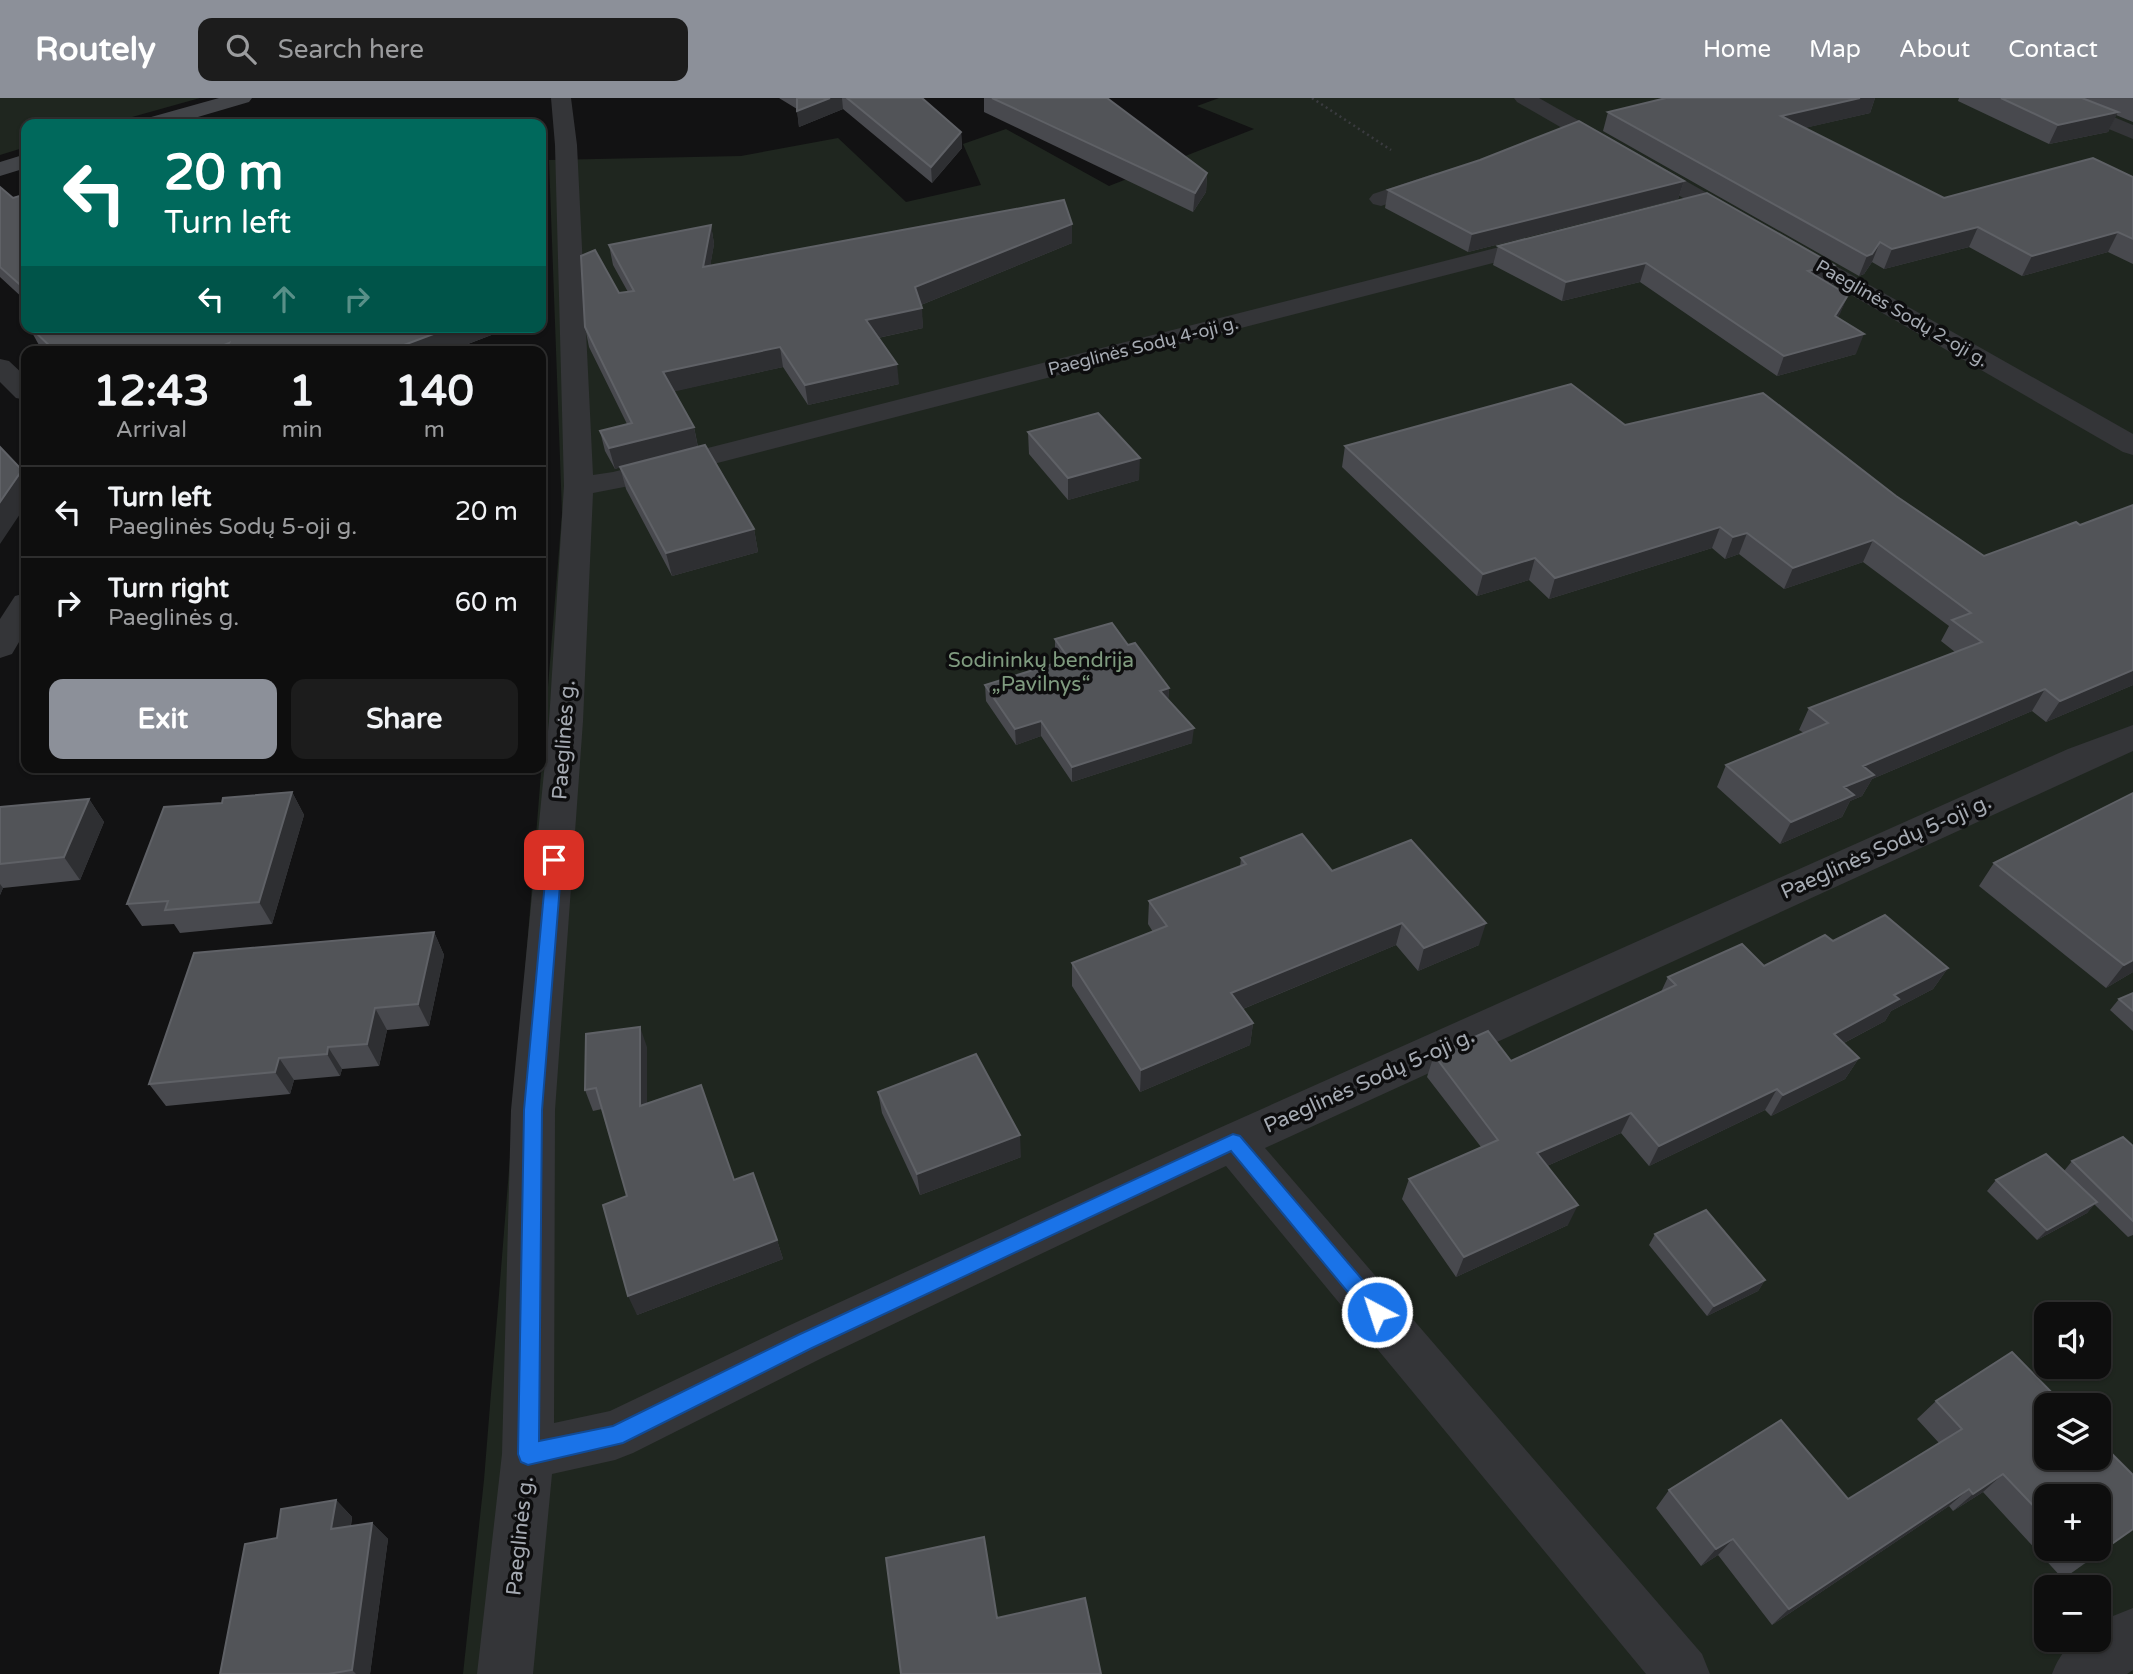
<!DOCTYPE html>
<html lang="en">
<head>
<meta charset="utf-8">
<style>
  :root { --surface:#0e0e0e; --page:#1c1c1c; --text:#f1f3f6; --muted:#9b9c9e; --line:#2e2e2e; --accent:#8c9099 }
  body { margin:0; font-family:"Varela Round",sans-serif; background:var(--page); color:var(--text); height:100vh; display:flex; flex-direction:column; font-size:26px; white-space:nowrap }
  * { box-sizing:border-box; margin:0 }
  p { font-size:23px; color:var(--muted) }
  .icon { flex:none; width:38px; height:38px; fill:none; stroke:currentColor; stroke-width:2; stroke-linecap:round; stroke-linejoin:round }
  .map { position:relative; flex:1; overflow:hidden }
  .details { position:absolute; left:21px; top:248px; width:525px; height:427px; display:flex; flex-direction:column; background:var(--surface); border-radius:14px; box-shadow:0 2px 5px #0004,0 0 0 2px var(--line) }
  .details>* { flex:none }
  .guide { position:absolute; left:21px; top:21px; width:525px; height:214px; border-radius:14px; box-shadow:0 2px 5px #0004,0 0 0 2px var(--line); background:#00695c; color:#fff; overflow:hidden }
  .tools { position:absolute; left:2034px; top:1204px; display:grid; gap:14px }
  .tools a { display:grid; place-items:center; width:77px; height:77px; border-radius:14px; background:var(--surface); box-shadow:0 2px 5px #0004,0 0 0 2px var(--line); font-size:35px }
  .pin { position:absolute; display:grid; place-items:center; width:60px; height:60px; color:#fff; margin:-30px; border-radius:14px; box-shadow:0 4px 10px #0006 }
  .me { position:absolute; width:77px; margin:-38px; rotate:320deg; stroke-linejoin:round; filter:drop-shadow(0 0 5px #0008) }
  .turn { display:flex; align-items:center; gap:24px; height:147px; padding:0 28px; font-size:32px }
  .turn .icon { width:91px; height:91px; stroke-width:2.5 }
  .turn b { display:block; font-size:49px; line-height:60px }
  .lanes { display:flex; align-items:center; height:66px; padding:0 28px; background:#0003; justify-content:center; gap:35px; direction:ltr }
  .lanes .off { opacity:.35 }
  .eta { display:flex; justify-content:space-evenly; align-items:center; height:119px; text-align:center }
  .eta b { font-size:42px; font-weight:700; line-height:49px }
  .action { display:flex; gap:14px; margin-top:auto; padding:14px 28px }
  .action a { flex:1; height:80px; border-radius:14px; background:var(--accent); color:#fff; font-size:28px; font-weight:700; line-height:80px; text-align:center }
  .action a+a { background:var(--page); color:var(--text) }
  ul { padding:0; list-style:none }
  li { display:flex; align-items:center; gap:21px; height:91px; padding:0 28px; border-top:2px solid var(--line) }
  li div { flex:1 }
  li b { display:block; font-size:26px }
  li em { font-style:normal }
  header { display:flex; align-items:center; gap:42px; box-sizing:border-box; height:98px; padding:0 35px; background:var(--accent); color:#fff }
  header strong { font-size:33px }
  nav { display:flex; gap:38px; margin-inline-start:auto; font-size:24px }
  .search { width:490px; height:63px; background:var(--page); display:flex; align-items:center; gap:18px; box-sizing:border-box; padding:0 24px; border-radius:14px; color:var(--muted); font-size:26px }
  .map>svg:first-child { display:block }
  .green { fill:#1f261f; fill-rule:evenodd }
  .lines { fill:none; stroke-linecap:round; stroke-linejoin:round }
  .path { stroke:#3a3b3f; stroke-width:2.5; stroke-dasharray:2 3.5; stroke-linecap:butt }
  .street { fill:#343538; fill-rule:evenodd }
  .secondary { fill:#424448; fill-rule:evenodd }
  .wall { fill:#48494e; fill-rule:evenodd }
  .shaded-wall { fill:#2e2f32 }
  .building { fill:#525458; stroke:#5f6166; stroke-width:2 }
  .route { fill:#1a73e8; stroke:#114b97; stroke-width:2 }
  .labels { text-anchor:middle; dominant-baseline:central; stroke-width:7; stroke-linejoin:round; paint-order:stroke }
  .far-street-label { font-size:18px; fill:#a5aab2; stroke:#0d0d0e }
  .park-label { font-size:21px; fill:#7f9b7f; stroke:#0d0d0e }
  .street-label { font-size:21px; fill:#a5aab2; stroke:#0d0d0e }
</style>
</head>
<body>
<header>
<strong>Routely</strong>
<div class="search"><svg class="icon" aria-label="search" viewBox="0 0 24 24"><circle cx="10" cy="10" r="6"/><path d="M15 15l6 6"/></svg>Search here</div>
<nav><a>Home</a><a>Map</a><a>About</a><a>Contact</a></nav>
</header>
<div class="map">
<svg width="2133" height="1576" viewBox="0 0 2133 1576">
  <rect width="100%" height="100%" fill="#121213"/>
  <!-- green -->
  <g class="green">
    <polygon points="0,0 200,0 107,26 26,26 26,49 0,57"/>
    <path d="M1219,0H2133V1576H463L484,1382L562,415L549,62L741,58L838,40L906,104L981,87L963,46L1006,31L1109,88L1254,31L1197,8ZM2046,1216H2098V1269H2046ZM2046,1307H2098V1360H2046ZM2046,1398H2098V1451H2046ZM2046,1489H2098V1542H2046Z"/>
  </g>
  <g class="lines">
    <!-- path -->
    <polyline class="path" points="1312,0 1391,52"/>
    <!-- street -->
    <g class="street">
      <polygon points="551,0 571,0 577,47 593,377 613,374 1547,137 1555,139 1559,144 1555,149 624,389 593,395 583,623 555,1012 554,1325 610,1313 788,1228 1217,1031 2068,651 2133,627 2133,653 1265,1050 1702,1556 1710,1576 1646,1576 1226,1068 822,1260 633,1355 615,1362 552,1376 533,1576 477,1576 502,1356 511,1012 549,623 564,388 555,47"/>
      <polygon points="1514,0 1539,0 2133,336 2133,357 2123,354 1517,4"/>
      <polygon points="2040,0 2068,0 2133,27 2133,41 2043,4"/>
      <polygon points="1436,75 1444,77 1447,82 1444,87 1381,108 1373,106 1369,101 1373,96"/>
      <polygon points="0,261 9,263 26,279 26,302 16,300 0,284"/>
      <polygon points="26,495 26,532 12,556 0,560 0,521 15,498"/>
      <path d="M2133,1510V1572L2127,1576H2052C2062,1551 2071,1542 2098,1542V1529L2113,1518Z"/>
    </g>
    <!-- secondary -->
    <g class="secondary">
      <polygon points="219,0 252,0 249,4 174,26 141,26 144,21"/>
      <polygon points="26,56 26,70 0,78 0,64"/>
    </g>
  </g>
  <!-- wall -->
  <g class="wall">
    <polygon points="779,0 922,0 961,34 962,50 932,85 843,11 799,29 797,11"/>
    <polygon points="984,0 1107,0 1207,75 1206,94 1193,114 984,14"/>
    <polygon points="1666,0 1875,0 1870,15 1804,30 1944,100 2133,79 2133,166 2108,154 2022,178 1969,149 1884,171 1872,164 1864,176 1859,178 1603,33 1608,14"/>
    <polygon points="1959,0 2133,0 2133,24 2116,17 2108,34 2049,46 1958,3"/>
    <polygon points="1480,62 1684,83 1678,101 1468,154 1385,110 1388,92"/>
    <polygon points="0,89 13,100 26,96 26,203 0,179"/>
    <polygon points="1072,126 1072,145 921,207 923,230 878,240 899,286 808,307 783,269 674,293 694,329 698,349 754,431 758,454 672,478 626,391 620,369 615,371 605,353 600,333 627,326 589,249 585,229 628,194 613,167 609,147 711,127 714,146 710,168"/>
    <polygon points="1498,148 1827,185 1848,197 1838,219 1856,256 1777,278 1640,184 1562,203 1493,167"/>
    <polygon points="29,229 507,229 507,231 447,254 45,254 40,249"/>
    <polygon points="1763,295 2133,587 2046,624 2032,613 1872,681 1862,698 1850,703 1842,719 1780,746 1717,689 1726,667 1804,635 1799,632 1809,610 1955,554 1941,543 1949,528 1863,464 1784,491 1739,456 1725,461 1712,450 1549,501 1529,482 1477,498 1342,369 1345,348 1625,327"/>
    <polygon points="1028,334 1139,382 1068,402 1029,356"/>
    <polygon points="1055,541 1128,547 1169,590 1168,602 1192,645 1072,684 1041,638 1016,647 986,603 985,587 1060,564 1055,556"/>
    <polygon points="292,694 304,717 272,826 180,835 174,826 142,828 127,806 222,705"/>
    <polygon points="2133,695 2133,874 2106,890 1979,788 1994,765"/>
    <polygon points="89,701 104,724 80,782 3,790 0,797 0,709"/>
    <polygon points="1241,760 1332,773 1479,847 1418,873 1396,847 1243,911 1253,925 1250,947 1140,994 1072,888 1072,865 1153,834 1148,826 1149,803 1240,769"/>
    <polygon points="434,834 444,857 429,928 387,932 379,968 342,971 340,978 294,982 290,996 166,1008 149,986"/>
    <polygon points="1833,843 1948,870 1933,891 1891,913 1885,923 1844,945 1859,960 1845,981 1771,1018 1765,1012 1649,1068 1621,1035 1547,1068 1568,1127 1456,1179 1402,1101 1409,1081 1481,1049 1427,979 1434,957 1511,963 1661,894 1668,879 1764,868"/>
    <polygon points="2133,895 2133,933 2110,912 2119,901"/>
    <polygon points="647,949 647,1005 734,1082 777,1142 783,1161 637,1217 627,1098 602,1011 593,1013 585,992"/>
    <polygon points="878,994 1021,1059 920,1097 882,1015"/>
    <polygon points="2133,1048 2133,1137 2128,1139 2094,1106 2087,1115 2037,1142 1987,1093 1996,1082 2064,1073 2072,1063"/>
    <polygon points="1655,1136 1765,1182 1758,1193 1707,1218 1649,1147"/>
    <path d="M1936,1303L2133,1431L2063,1481L1983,1394L1953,1413L1949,1408L1772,1527L1718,1457L1701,1468L1656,1410L1669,1392L1848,1401L1939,1345L1917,1321ZM2046,1398L2098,1451H2046Z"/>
    <polygon points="336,1402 352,1419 351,1428 372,1425 388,1441 370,1576 220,1576 277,1440"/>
  </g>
  <!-- shaded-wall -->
  <g class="shaded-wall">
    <polygon points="830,0 842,0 843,11 799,29 797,13"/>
    <polygon points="1860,0 1875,0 1870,15 1775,37 1781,18"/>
    <polygon points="2118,14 2108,34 2049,46 2058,27"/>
    <polygon points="961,34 962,50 932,85 931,69"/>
    <polygon points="1207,75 1206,94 1193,114 1195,95"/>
    <polygon points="1684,83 1678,101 1468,154 1472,136"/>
    <polygon points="1072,126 1072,145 916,209 915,189"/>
    <polygon points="711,127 714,146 707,188 703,169"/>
    <polygon points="1978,129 1969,149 1884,171 1892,151"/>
    <polygon points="2118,134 2108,154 2022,178 2032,158"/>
    <polygon points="1880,144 1872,164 1864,176 1859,178 1867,158"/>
    <polygon points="1646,165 1640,184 1562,203 1566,184"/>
    <polygon points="1834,167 1827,186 1808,173"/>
    <polygon points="1848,197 1840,216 1827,237 1835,218"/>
    <polygon points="922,210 923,230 868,242 866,222"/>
    <polygon points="452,229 507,229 507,231 447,254 397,254 396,250"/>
    <polygon points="1864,236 1856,256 1777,278 1784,258"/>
    <polygon points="229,245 232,254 207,254"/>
    <polygon points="780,249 783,269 668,295 663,274"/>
    <polygon points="897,266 899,286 808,307 805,287"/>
    <polygon points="694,329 698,350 615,371 609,350"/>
    <polygon points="1140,360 1139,382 1068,402 1068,380"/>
    <polygon points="22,372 26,380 26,407 0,446 0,404"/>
    <polygon points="1720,429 1712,450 1549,501 1555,480"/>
    <polygon points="754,431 758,454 672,478 666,455"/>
    <polygon points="1747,435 1739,456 1725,461 1733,439"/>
    <polygon points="1873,442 1863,464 1784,491 1793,470"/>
    <polygon points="1535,460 1529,482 1477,498 1483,476"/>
    <polygon points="2133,572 2133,587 2046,624 2060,603"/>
    <polygon points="1169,590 1168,606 1160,593"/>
    <polygon points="2045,591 2032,613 1872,681 1862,698 1850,703 1842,719 1780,746 1791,724 1844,689 1863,668"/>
    <polygon points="1041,623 1041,638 1016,647 1015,631"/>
    <polygon points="1194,630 1192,645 1072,684 1072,669"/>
    <polygon points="292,694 304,717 272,826 259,804"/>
    <polygon points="89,701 104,724 80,782 64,759"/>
    <polygon points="0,786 3,790 0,797"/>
    <polygon points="1402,825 1396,847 1228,917 1231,895"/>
    <polygon points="1486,825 1479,847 1418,873 1424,850"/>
    <polygon points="434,834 444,857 429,928 418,906"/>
    <polygon points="2133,862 2133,874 2106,890 2124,867"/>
    <polygon points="1948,870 1933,891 1891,913 1885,923 1821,957 1834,936 1894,897"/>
    <polygon points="375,910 387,932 379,968 367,946"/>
    <polygon points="1253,925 1250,947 1140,994 1141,972"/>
    <polygon points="640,929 647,949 647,1028 640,1008"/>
    <polygon points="328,949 342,971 340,978 327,956"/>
    <polygon points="279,960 294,982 290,996 275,974"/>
    <polygon points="1859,960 1845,981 1771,1018 1783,997"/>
    <polygon points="1777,991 1765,1012 1649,1068 1659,1048"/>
    <polygon points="1631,1015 1621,1035 1529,1076 1537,1055"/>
    <polygon points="1020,1037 1021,1059 920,1097 917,1076"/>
    <polygon points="2097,1104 2087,1115 2037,1142 2047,1132"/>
    <polygon points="1578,1107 1568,1127 1456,1179 1464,1159"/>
    <polygon points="777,1142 783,1161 637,1217 628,1198"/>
    <polygon points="1765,1182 1758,1193 1707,1218 1714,1208"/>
    <polygon points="2003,1376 1983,1394 1953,1413 1973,1396"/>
    <polygon points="1969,1391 1949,1408 1772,1527 1789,1511"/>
    <polygon points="336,1402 352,1419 347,1448 331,1431"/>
    <polygon points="372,1425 388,1441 370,1576 356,1576 352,1572"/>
    <polygon points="1733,1441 1718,1457 1701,1468 1716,1451"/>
  </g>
  <!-- building -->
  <g class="building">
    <polygon points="797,0 830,0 797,13"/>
    <polygon points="847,0 922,0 961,34 931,69"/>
    <polygon points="992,0 1107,0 1207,75 1195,95"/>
    <polygon points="1666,0 1860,0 1781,18 1944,100 2093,60 2133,79 2133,141 2118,134 2032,158 1978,129 1892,151 1880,144 1872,156 1867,158 1608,14"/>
    <polygon points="2001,0 2082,0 2118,14 2058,27"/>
    <polygon points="1579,23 1684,83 1472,136 1388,92 1480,62"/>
    <polygon points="0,89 13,100 26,96 26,192 0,169"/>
    <polygon points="1707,95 1834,167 1808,173 1848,197 1835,218 1864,236 1784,258 1646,165 1566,184 1498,148"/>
    <polygon points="1064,102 1072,126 915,189 922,210 866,222 897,266 805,287 780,249 663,274 694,329 609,350 600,333 632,325 585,229 581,158 595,152 619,195 634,193 609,147 711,127 703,169"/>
    <polygon points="30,229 452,229 396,250 399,254 224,254 229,245 207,254 56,254"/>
    <polygon points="1571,286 1625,327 1763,295 1896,398 1984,458 2076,424 2080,427 2133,407 2133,572 2060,603 2045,591 1863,668 1874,677 1844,689 1854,697 1791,724 1726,667 1828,625 1809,610 1982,544 1952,522 1971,515 1873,442 1793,470 1747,435 1733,439 1720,429 1555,480 1535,460 1483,476 1345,348"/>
    <polygon points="1098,315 1140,360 1068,380 1028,334"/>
    <polygon points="705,347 754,431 666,455 620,369"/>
    <polygon points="0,349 22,372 0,404"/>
    <polygon points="1112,525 1128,547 1135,545 1169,590 1160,593 1194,630 1072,669 1041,623 1015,631 985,587 1069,561 1055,541"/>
    <polygon points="292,694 259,804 165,812 168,803 127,806 164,709 222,705 223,700"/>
    <polygon points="2133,695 2133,862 2124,867 1994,765"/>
    <polygon points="89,701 64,759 0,766 0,709"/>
    <polygon points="1302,736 1332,773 1411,742 1486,825 1424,850 1402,825 1231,895 1253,925 1141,972 1072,865 1167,828 1149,803 1246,766 1241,760"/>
    <polygon points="1885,817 1948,870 1894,897 1899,901 1834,936 1859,960 1783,997 1777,991 1659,1048 1631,1015 1537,1055 1578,1107 1464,1159 1409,1081 1498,1042 1434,957 1488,933 1511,963 1676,887 1668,879 1742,846 1764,868 1825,837 1833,843"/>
    <polygon points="434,834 418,906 375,910 367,946 328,949 327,956 279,960 275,974 149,986 194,855"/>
    <polygon points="2133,895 2133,913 2119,901"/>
    <polygon points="640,929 640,1008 701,987 734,1082 753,1075 777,1142 628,1198 603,1107 627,1098 596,990 585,992 586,936"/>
    <polygon points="976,956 1020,1037 917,1076 878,994"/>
    <polygon points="2123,1039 2133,1048 2133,1123 2072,1063"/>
    <polygon points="2046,1056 2097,1104 2047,1132 1996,1082"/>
    <polygon points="1706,1112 1765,1182 1714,1208 1655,1136"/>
    <polygon points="2012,1254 2064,1307 2046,1307 2046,1360 2098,1360 2098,1342 2133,1377 2133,1431 2086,1464 2073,1451 2098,1451 2098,1398 2046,1398 2046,1421 2003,1376 1973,1396 1969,1391 1789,1511 1733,1441 1716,1451 1669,1392 1781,1322 1848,1401 1962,1331 1936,1303"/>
    <polygon points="336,1402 331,1431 372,1425 352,1572 328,1576 220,1576 245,1446 277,1440 281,1411"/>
    <polygon points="984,1439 997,1520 1085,1500 1101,1576 901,1576 886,1460"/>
  </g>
  <!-- route -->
  <polygon class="route" points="554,756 562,762 542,1012 539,1343 613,1328 798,1237 1233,1036 1240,1038 1384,1207 1387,1214 1384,1221 1377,1223 1370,1221 1231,1053 812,1250 623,1345 528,1367 521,1364 518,1356 524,1012 547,762"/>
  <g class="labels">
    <!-- far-street labels -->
    <g class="far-street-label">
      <text transform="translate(1902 215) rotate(30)">Paeglinės Sodų 2-oji g.</text>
      <text transform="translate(1143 248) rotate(-14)">Paeglinės Sodų 4-oji g.</text>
    </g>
    <!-- park labels -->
    <g class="park-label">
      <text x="1041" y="562">Sodininkų bendrija<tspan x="1041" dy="24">„Pavilnys“</tspan></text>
    </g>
    <!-- street labels -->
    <g class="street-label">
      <text transform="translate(564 642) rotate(-86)">Paeglinės g.</text>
      <text transform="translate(1886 749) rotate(-24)">Paeglinės Sodų 5-oji g.</text>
      <text transform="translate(1369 983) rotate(-24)">Paeglinės Sodų 5-oji g.</text>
      <text transform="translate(520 1438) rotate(-84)">Paeglinės g.</text>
    </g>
  </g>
</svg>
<div class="tools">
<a><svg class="icon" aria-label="sound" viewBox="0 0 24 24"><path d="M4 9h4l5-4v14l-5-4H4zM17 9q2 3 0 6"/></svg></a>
<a><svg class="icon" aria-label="layers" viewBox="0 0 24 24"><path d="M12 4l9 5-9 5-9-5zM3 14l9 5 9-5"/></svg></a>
<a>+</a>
<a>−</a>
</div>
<div class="pin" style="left:554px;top:762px;background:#d93025"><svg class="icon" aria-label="arrive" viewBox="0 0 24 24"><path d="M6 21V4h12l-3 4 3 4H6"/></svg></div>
<svg class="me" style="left:1377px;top:1214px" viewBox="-20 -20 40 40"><circle r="17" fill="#1a73e8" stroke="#fff" stroke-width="3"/><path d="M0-11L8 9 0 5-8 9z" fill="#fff"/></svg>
<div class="guide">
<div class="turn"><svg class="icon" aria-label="left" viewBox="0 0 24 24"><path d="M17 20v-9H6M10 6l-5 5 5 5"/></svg><div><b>20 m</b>Turn left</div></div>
<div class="lanes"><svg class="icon" aria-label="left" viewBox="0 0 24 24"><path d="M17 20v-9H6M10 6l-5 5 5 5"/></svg><svg class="icon off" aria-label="ahead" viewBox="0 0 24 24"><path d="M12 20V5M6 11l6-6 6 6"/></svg><svg class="icon off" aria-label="right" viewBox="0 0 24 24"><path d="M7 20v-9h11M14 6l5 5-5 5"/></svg></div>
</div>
<section class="details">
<div class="eta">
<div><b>12:43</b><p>Arrival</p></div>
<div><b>1</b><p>min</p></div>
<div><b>140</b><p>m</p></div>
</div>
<ul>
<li><svg class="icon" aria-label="left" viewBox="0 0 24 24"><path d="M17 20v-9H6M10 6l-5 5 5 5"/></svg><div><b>Turn left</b><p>Paeglinės Sodų 5-oji g.</p></div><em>20 m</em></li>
<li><svg class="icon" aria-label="right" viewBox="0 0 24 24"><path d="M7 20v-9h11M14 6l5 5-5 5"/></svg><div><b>Turn right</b><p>Paeglinės g.</p></div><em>60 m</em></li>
</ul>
<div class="action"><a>Exit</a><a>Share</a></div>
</section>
</div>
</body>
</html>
